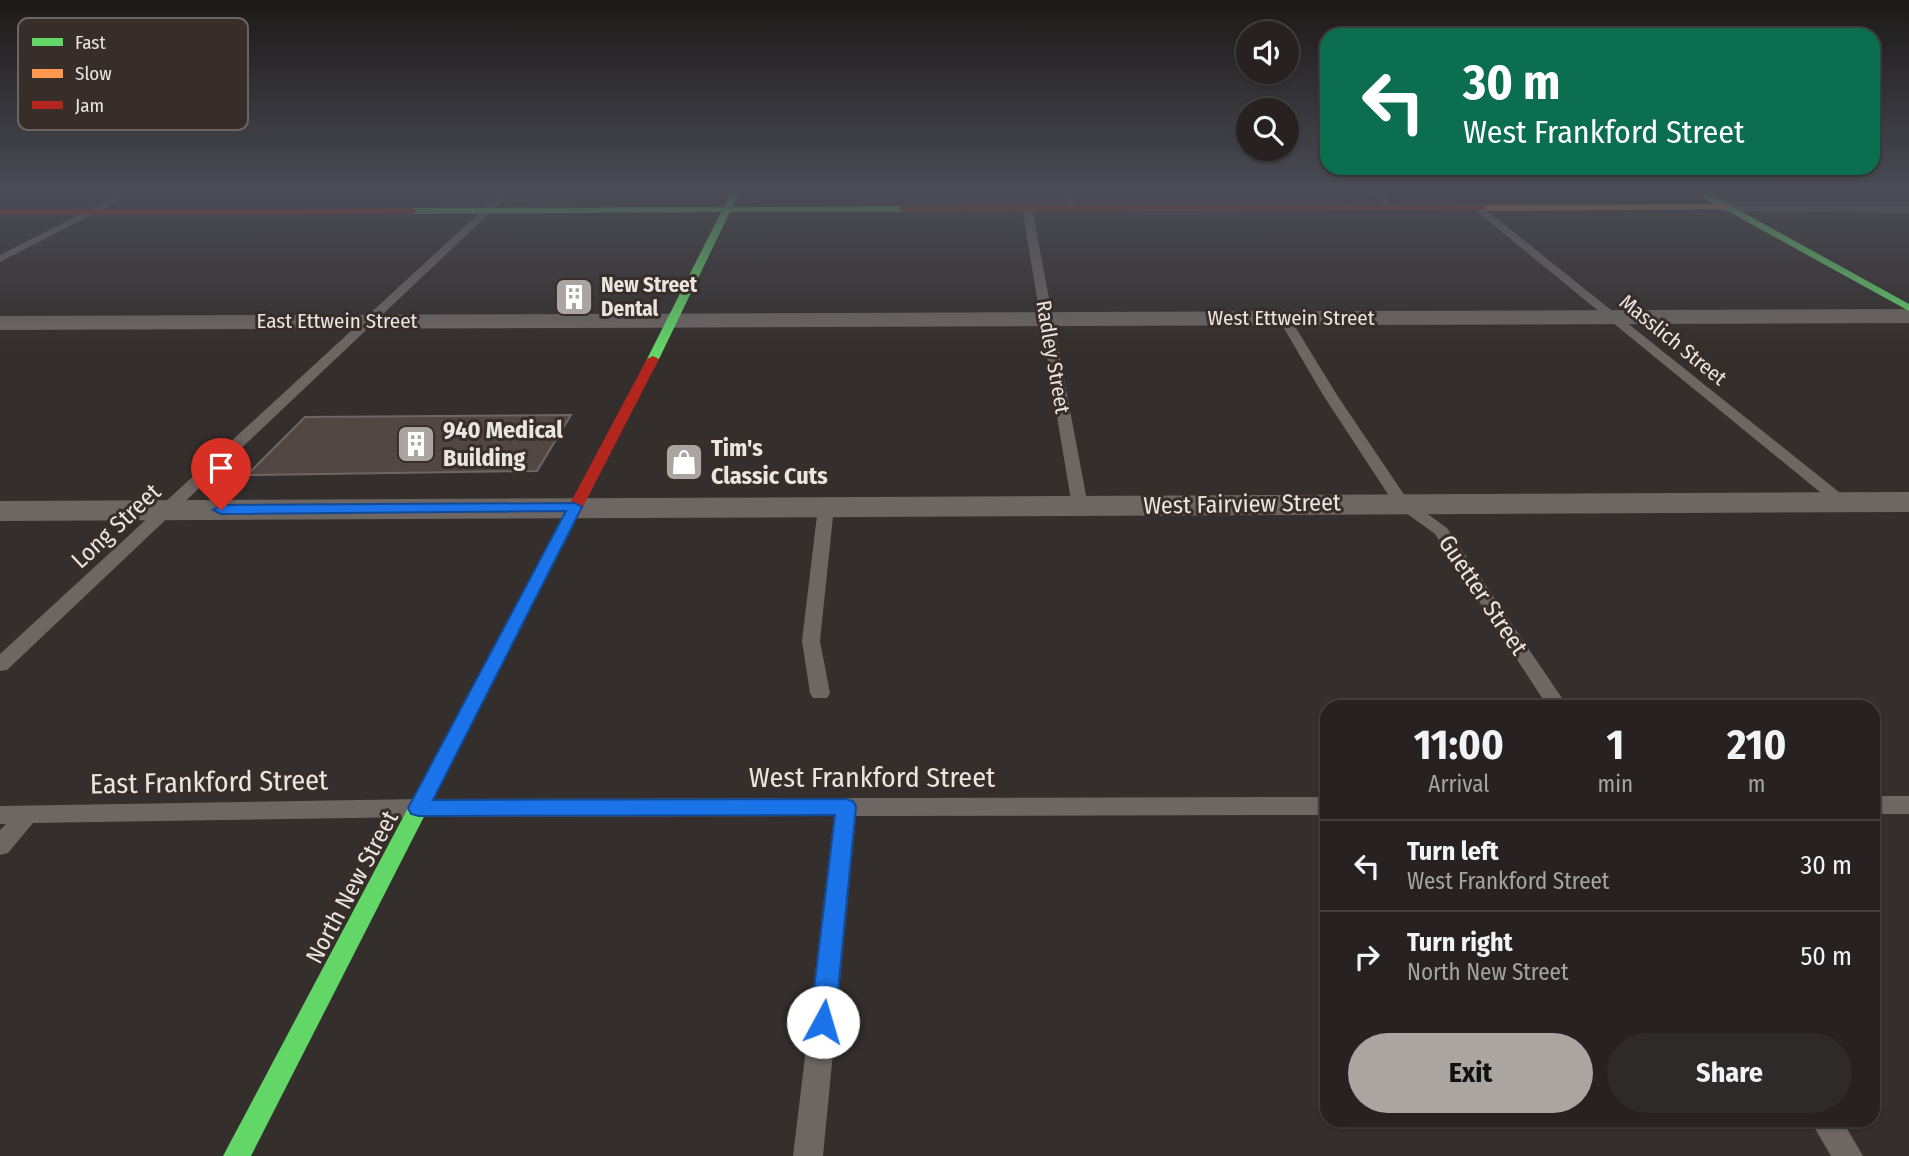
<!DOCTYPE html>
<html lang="en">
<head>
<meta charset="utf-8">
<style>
  :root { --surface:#272221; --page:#2f2a2a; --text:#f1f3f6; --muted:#a4a4a5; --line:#433f3f; --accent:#aba5a2 }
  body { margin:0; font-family:"Fira Sans Condensed",sans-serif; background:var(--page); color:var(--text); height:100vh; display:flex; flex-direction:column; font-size:26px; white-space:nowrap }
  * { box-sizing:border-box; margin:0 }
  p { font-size:23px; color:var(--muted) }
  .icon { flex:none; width:38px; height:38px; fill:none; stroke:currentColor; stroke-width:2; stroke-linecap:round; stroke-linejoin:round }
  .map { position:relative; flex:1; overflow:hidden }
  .side { position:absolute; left:1320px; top:700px; width:560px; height:427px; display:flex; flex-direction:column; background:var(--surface); border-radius:21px; box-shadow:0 2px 5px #0004,0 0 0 2px var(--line) }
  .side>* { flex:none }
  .hud { position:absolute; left:1320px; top:28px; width:560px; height:147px; border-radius:21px; box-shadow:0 2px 5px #0004,0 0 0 2px var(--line); background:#0b6e4f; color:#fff; overflow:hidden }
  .controls { position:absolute; left:1236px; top:21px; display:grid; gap:14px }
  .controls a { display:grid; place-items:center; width:63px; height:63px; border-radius:50%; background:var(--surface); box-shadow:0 2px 5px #0004,0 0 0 2px var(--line); font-size:35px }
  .pin { position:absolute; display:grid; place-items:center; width:60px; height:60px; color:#fff; margin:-72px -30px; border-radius:50% 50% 50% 0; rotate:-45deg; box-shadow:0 0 7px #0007 }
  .pin .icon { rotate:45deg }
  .me { position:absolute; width:77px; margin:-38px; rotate:6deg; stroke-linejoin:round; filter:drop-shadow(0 0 5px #0008) }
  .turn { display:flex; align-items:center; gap:24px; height:147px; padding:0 28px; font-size:32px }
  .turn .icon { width:91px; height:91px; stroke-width:2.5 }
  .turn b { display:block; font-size:49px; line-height:60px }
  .eta { display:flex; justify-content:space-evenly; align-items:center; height:119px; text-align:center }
  .eta b { font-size:42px; font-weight:700; line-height:49px }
  .action { display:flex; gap:14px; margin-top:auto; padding:14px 28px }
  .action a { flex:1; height:80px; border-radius:42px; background:var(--accent); color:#111; font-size:28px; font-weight:700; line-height:80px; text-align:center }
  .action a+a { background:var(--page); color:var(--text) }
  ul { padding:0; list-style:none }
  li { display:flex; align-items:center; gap:21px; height:91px; padding:0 28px; border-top:2px solid var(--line) }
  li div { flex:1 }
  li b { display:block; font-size:26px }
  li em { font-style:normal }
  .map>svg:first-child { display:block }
  .building { fill:#534743; stroke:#6c6765; stroke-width:2 }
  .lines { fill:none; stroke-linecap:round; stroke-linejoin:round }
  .lane { fill:#6d6663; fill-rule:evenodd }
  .street { fill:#6d6663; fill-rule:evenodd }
  .fast { fill:#63d668; fill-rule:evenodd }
  .slow { fill:#ff974d; fill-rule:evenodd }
  .jam { fill:#b3261e; fill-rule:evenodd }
  .route { fill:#1a73e8; stroke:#114b97; stroke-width:2 }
  .labels { text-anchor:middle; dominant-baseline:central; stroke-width:6; stroke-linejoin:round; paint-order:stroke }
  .far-poi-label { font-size:21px; font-weight:bold; fill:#ebe5e2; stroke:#372d29; text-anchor:start }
  .far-street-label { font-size:21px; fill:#ebe5e2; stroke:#372d29 }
  .poi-label { font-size:24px; font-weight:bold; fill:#ebe5e2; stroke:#372d29; text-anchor:start }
  .street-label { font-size:24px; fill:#ebe5e2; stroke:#372d29 }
  .near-street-label { font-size:28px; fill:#ebe5e2; stroke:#372d29 }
  .key { fill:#372d29; stroke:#6d6460; stroke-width:2 }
  .key-label { font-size:19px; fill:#ebe5e2 }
</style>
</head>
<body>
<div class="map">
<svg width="1909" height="1156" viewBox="0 0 1909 1156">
  <rect width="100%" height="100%" fill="#342e2c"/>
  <!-- building -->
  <polygon class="building" points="571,415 537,471 247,475 305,417"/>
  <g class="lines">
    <!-- lane -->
    <g class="lane">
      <polygon points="126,191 137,191 0,262 0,255"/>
      <polygon points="503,191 513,191 7,670 0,671 0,654"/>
      <polygon points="1063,191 1072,191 1074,210 1066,208"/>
      <polygon points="1369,191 1378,191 1397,208 1389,210"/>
      <polygon points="1027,205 1032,208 1088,506 1080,511 1072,506 1022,208"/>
      <polygon points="1475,206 1481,206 1849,500 1851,503 1849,506 1837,506 1475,210"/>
      <polygon points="1280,315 1288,315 1337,395 1407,499 1447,528 1568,707 1548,707 1435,534 1395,505 1323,395 1278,318"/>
      <polygon points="826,502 834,507 820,641 830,693 827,698 813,698 810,693 802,641 818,507"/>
      <rect x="1872" y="796" width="37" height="18"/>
      <polygon points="1326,797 1326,815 856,816 823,1156 793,1156 834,816 419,817 33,823 8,853 0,855 0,830 6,824 0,824 0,806 419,799"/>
      <polygon points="1810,1120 1842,1120 1863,1156 1831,1156"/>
    </g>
    <!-- street -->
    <g class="street">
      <polygon points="1727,201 1909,201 1909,213 1720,211 1718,207 1720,203"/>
      <polygon points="1909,309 1909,323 0,330 0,316"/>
      <polygon points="1909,492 1909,512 0,521 0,501"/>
    </g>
    <!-- fast -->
    <g class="fast">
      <polygon points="732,191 740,191 732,207 902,206 906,209 902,212 730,212 659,359 653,362 647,359 721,212 413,214 409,211 413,208 724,207"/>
      <polygon points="1702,193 1708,193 1909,304 1909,311 1702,197"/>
      <polygon points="477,689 483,691 486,695 251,1156 223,1156 468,695 471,691"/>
    </g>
    <!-- slow -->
    <polygon class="slow" points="1727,204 1730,205 1730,209 1483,211 1479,208 1483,205"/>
    <!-- jam -->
    <g class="jam">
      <polygon points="1483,205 1487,208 1486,210 902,212 898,209 902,206"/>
      <polygon points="0,209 413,208 417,211 413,214 0,215"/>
      <polygon points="653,356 659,359 486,695 483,699 471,699 468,695 647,359"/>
    </g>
  </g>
  <!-- sky -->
  <linearGradient id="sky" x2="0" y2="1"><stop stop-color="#1d1918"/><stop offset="0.54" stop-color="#4a4c56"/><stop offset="1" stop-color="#4a4c56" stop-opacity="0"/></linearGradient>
  <rect width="1909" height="353" fill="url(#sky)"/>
  <!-- route -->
  <polygon class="route" points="575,503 582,507 433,800 846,799 853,801 856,807 835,1022 832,1030 823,1033 814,1030 810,1022 835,815 419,816 411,814 408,808 566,511 221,514 213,510 221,505"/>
  <!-- icons -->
  <defs>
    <g id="building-square" transform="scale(2.0125)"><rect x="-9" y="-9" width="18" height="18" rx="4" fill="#aba5a2" stroke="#372d29"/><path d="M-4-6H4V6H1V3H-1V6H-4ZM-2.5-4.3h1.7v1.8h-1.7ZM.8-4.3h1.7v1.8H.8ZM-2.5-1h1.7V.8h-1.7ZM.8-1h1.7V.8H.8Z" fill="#fff"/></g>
    <g id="shop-square" transform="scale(2.0125)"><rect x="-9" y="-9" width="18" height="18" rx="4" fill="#aba5a2" stroke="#372d29"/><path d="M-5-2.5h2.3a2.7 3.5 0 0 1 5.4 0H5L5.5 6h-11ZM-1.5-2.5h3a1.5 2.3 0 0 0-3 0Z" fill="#fff"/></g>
  </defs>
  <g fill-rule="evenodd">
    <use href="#building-square" x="574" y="297"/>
    <use href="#building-square" x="416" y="444"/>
    <use href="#shop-square" x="684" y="462"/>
  </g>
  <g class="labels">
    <!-- far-poi labels -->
    <g class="far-poi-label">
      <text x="601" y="285">New Street<tspan x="601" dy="24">Dental</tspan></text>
    </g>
    <!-- far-street labels -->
    <g class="far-street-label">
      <text x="1291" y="318">West Ettwein Street</text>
      <text x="337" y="321">East Ettwein Street</text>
      <text transform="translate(1673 340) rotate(39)">Masslich Street</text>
      <text transform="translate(1053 357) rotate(80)">Radley Street</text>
    </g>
    <!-- poi labels -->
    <g class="poi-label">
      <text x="443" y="430">940 Medical<tspan x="443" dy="28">Building</tspan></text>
      <text x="711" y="448">Tim's<tspan x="711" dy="28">Classic Cuts</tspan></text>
    </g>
    <!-- street labels -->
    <g class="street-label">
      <text transform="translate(1242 504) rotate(-1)">West Fairview Street</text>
      <text transform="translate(116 526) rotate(-43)">Long Street</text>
      <text transform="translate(1483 595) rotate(56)">Guetter Street</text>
      <text transform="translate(352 887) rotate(-62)">North New Street</text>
    </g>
    <!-- near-street labels -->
    <g class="near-street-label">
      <text x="872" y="777">West Frankford Street</text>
      <text transform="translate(209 782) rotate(-1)">East Frankford Street</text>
    </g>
  </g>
  <!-- legend -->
  <rect x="18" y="18" width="230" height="112" rx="10" class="key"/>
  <rect x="32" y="38" width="31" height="8" fill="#63d668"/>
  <rect x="32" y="69" width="31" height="9" fill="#ff974d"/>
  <rect x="32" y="101" width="31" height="8" fill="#b3261e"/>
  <g class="key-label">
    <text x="75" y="49">Fast</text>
    <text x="75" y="80">Slow</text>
    <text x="75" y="112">Jam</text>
  </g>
</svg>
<div class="controls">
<a><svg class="icon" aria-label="sound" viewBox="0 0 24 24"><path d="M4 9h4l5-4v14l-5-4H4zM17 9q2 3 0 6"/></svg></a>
<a><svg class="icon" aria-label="search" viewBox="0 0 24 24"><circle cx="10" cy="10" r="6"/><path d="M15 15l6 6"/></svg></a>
</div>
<div class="pin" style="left:221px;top:510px;background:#d93025"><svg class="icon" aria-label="arrive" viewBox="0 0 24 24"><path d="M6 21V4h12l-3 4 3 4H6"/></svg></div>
<svg class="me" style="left:823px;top:1022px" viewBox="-20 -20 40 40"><circle r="19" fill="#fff"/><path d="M0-13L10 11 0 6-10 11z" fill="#1a73e8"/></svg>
<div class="hud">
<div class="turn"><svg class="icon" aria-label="left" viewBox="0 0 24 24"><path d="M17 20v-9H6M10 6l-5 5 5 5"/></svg><div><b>30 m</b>West Frankford Street</div></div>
</div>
<section class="side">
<div class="eta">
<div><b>11:00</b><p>Arrival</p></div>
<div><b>1</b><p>min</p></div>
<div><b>210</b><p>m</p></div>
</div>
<ul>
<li><svg class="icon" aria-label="left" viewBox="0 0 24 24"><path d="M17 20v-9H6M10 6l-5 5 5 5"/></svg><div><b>Turn left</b><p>West Frankford Street</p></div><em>30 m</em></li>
<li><svg class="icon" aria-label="right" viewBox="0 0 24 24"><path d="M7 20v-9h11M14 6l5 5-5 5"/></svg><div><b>Turn right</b><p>North New Street</p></div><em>50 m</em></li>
</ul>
<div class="action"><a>Exit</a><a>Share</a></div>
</section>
</div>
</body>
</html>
